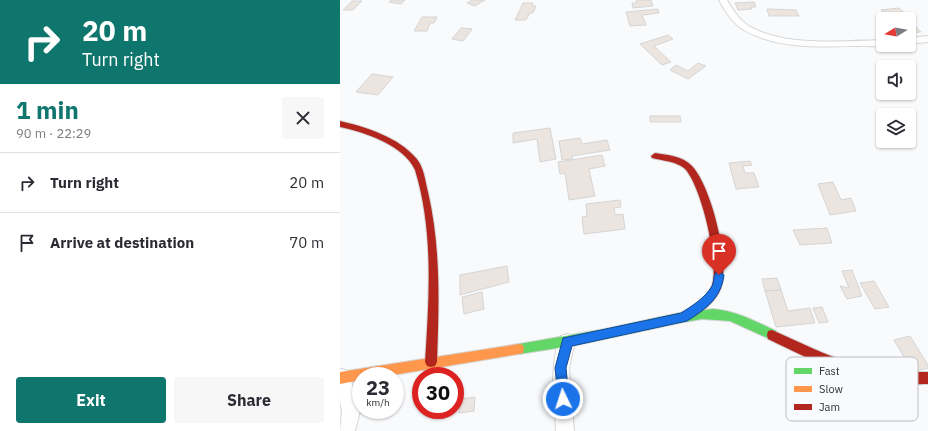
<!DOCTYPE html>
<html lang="en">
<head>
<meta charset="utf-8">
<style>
  :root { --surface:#fff; --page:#f7f7f7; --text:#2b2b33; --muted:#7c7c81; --line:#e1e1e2; --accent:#0f766e }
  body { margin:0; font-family:"IBM Plex Sans",sans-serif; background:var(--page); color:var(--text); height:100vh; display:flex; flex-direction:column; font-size:15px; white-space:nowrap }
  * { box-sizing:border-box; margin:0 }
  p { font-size:13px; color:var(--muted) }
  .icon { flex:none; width:22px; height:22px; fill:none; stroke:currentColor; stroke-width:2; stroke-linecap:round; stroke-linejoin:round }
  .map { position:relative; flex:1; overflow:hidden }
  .drawer { display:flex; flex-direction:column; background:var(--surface); width:340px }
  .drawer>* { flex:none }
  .top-card { background:#0f766e; color:#fff; overflow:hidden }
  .needle { width:26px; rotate:259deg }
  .tools { position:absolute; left:536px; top:12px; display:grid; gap:8px }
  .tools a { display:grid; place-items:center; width:40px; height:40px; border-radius:4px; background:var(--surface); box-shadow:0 1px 3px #0004; font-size:20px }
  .speed { position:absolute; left:12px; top:367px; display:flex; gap:8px; font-size:20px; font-weight:700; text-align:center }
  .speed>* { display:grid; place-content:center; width:52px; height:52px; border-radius:50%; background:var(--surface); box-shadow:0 1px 3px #0004; line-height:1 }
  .speed small { font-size:10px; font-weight:400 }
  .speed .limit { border:6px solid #d22; background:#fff; color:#111 }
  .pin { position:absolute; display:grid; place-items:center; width:34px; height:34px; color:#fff; margin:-41px -17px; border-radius:50% 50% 50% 0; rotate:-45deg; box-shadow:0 0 4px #0007 }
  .pin .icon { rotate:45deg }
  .me { position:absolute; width:44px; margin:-22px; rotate:356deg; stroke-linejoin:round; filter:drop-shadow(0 0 3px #0008) }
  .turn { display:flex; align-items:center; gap:14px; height:84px; padding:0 16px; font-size:18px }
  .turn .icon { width:52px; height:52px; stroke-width:2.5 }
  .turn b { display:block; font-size:28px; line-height:34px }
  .round { display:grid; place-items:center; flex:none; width:42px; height:42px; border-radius:4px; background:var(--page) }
  .summary { display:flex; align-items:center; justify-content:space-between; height:68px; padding:0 16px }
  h1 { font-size:24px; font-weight:700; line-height:30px; color:var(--accent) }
  .action { display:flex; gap:8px; margin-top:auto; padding:8px 16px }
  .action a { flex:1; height:46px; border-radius:4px; background:var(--accent); color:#fff; font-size:16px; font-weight:700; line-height:46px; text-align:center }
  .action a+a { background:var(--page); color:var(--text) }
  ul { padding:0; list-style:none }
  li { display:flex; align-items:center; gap:12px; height:60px; padding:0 16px; border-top:1px solid var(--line) }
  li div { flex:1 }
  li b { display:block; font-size:15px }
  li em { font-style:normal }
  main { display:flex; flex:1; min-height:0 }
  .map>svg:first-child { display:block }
  .building { fill:#ece5df; stroke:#d5d5d6 }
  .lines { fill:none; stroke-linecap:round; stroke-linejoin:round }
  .street-casing { stroke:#d4d5d6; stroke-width:2 }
  .fast-casing { stroke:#d4d5d6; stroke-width:2 }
  .slow-casing { stroke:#d4d5d6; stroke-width:2 }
  .jam-casing { stroke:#d4d5d6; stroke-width:2 }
  .street { fill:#fefeff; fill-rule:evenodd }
  .fast { fill:#63d668; fill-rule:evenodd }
  .slow { fill:#ff974d; fill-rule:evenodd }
  .jam { fill:#b3261e; fill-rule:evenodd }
  .route { fill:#1a73e8; stroke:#114b97 }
  .key { fill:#f8fafd; stroke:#bcbdc0; stroke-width:1 }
  .key-label { font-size:11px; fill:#2f3031 }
</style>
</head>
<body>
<main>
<section class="drawer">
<div class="top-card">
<div class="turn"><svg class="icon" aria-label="right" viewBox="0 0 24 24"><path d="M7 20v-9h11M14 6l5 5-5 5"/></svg><div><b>20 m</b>Turn right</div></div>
</div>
<div class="summary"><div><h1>1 min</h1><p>90 m · 22:29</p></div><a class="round"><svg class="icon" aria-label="close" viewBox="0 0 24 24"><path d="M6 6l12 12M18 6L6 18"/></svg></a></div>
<ul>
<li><svg class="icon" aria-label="right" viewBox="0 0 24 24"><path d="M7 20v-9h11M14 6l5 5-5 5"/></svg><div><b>Turn right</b></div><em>20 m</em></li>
<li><svg class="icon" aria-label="arrive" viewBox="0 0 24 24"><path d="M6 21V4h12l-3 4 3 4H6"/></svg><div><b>Arrive at destination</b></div><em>70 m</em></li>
</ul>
<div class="action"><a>Exit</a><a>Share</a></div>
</section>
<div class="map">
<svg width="588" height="431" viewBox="0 0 588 431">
  <rect width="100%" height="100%" fill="#f9fafc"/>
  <!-- building -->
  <g class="building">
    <polygon points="51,0 65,0 61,4 49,2"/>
    <polygon points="132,0 145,0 135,6 127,3"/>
    <polygon points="296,0 311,0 313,6 293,8 292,3 297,3"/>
    <polygon points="12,1 22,1 13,10 3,10"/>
    <polygon points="414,2 416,7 411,7 412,9 398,10 395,3"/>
    <polygon points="183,3 193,3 192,6 196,6 193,13 190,13 186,20 175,20"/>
    <polygon points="559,8 576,24 573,24 581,32 569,33 569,19 548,19 541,10"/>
    <polygon points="318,9 319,13 302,15 306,25 290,26 286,12"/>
    <polygon points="427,9 456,10 459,16 429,16"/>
    <polygon points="82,17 97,17 94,23 90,23 87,31 74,31"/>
    <polygon points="121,28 132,29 123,41 112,39"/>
    <polygon points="328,35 333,39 314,46 331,62 322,65 300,44"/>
    <polygon points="358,63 366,66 348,79 330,70 336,65 348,71"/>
    <polygon points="32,74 53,77 38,95 16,92"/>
    <polygon points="310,116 340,116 341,122 310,122"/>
    <polygon points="210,128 216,159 200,162 197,139 173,143 173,133"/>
    <polygon points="240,138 242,144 267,140 270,150 232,156 233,159 222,160 219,141"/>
    <polygon points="262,155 265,166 249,169 255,196 229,200 225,173 220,174 218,162"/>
    <polygon points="410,161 412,165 403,166 405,173 414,173 419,187 396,189 389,163"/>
    <polygon points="493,182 501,200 511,198 516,211 490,215 478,184"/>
    <polygon points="280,200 281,207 274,208 275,215 283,214 285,229 244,234 242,217 247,216 246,204"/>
    <polygon points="487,228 492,243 460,245 453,230"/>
    <polygon points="167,266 169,282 120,295 120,275"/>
    <polygon points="512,270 522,296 507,299 500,286 509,288 502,271"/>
    <polygon points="437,278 441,290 425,291 422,279"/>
    <polygon points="534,281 549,307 535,309 520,283"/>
    <polygon points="441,290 448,311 470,308 475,323 436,327 425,291"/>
    <polygon points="142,292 144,309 124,314 122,297"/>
    <polygon points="482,307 488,322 479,323 473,308"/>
    <polygon points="570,336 588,365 588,368 573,372 554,340"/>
    <polygon points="135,397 134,411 119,413 120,399"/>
  </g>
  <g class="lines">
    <!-- street casing -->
    <g class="street-casing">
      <g id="street">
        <path d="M379,0H387C393,10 399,20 409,26C443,47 504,41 543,40V45H546C537,47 525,46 516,46C479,47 436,49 404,30C393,24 385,11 379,0Z"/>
        <polygon points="588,36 588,42 569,44 569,38"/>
        <path d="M227,334L233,336L235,341L229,368L234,431H216C215,399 208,366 221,336Z"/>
        <polygon points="2,369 8,371 20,411 15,431 0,431 2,411 0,402 0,370"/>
      </g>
    </g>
    <!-- fast casing -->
    <g class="fast-casing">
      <path id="fast" d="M373,309C396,311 415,321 436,331L437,335L436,339L432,340L390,321L362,319L339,323L237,345L179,354L175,353L174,349L175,345L179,344L265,329L339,313Z"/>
    </g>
    <!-- slow casing -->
    <g class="slow-casing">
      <polygon id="slow" points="179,344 183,345 184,349 183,353 179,354 47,376 21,376 21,380 0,384 0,372"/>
    </g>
    <!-- jam casing -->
    <g class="jam-casing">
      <g id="jam">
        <path d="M0,121C26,127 58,137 76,158C84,167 85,180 88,192C101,248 99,305 97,362L95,366L91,367L87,366L85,362C89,299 94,232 75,170C64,145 24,132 0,127Z"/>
        <path d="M315,153C327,155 343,156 352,166C371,186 390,261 381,288C376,302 358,316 344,322L340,320L339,317L340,314C351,307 365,300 371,288C381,268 361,183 344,168C335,161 323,161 312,158L311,156Z"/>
        <path d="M432,330C446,336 460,343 474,349C511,366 548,373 588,372V384C525,386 483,366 428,339L427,335L428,331Z"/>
      </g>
    </g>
    <!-- street -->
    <use href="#street" class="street"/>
    <!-- fast -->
    <use href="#fast" class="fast"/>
    <!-- slow -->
    <use href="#slow" class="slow"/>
    <!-- jam -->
    <use href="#jam" class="jam"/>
  </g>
  <!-- route -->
  <path class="route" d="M379,271L384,275C381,298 366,309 347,321L232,346L226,368L229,399L227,404L223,405L219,404L215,368L223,338L341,313C352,306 365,298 372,286C375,281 372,273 379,271Z"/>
  <!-- legend -->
  <rect x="446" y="357" width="132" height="64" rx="6" class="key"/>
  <rect x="454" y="368" width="18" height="6" fill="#63d668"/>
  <rect x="454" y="386" width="18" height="6" fill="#ff974d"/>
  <rect x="454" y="404" width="18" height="6" fill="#b3261e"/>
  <g class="key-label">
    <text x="479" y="375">Fast</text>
    <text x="479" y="393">Slow</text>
    <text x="479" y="411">Jam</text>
  </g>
</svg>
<div class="tools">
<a><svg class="needle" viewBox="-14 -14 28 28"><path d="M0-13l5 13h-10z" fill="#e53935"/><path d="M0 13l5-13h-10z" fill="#7c7c81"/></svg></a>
<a><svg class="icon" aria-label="sound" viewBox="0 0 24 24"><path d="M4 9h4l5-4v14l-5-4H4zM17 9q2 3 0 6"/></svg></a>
<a><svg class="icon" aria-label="layers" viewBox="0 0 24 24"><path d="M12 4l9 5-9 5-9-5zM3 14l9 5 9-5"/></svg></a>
</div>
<div class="speed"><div>23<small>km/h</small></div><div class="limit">30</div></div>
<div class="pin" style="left:379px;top:275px;background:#d93025"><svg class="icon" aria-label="arrive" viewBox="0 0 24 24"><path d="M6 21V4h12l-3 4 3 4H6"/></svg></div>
<svg class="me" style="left:223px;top:399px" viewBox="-20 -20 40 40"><circle r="17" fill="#1a73e8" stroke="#fff" stroke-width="3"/><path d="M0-11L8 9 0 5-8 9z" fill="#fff"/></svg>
</div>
</main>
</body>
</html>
